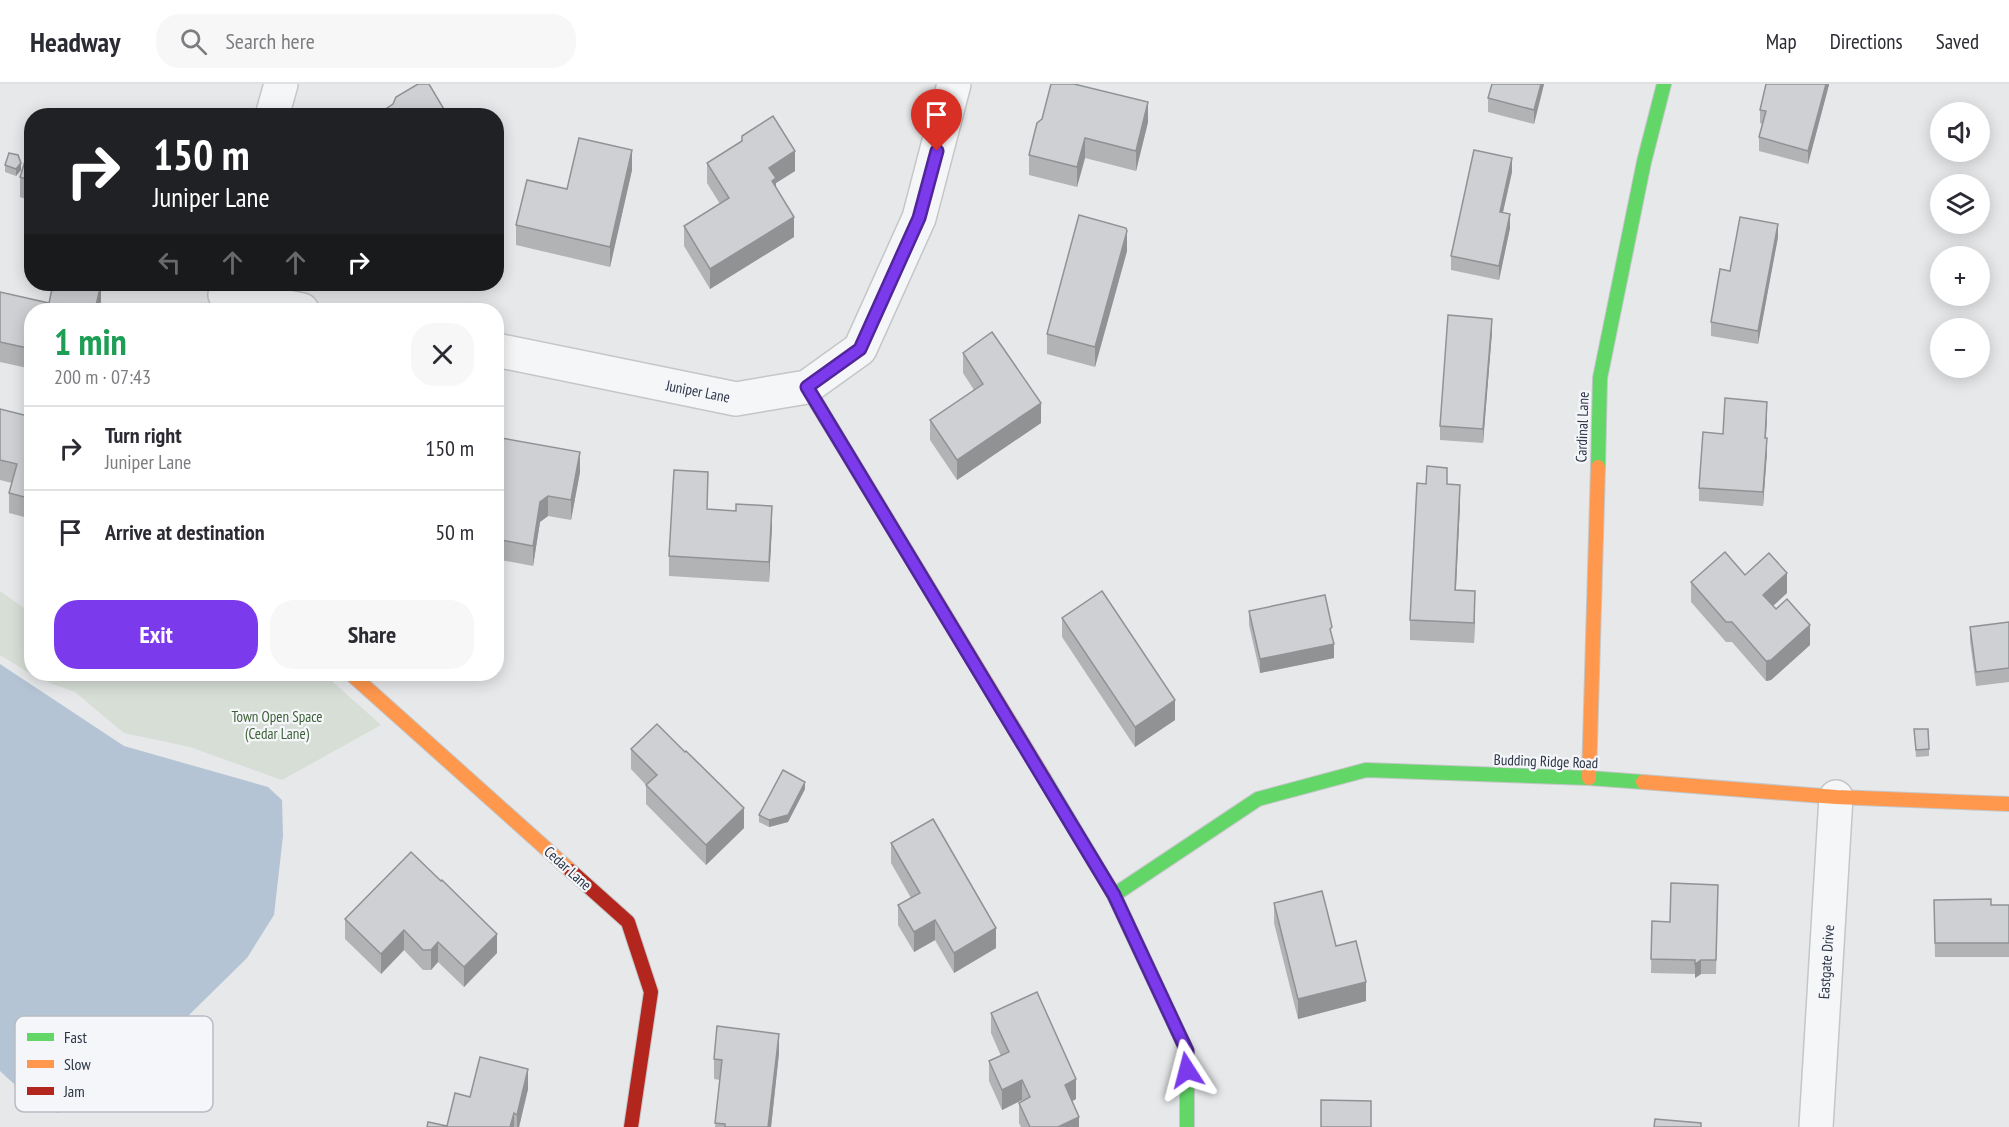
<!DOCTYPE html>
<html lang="en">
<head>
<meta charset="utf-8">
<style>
  :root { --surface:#fff; --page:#f7f7f7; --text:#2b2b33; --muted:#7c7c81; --line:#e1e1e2; --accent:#7c3aed }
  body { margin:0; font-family:"PT Sans Narrow",sans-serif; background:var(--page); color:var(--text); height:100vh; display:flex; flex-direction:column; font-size:22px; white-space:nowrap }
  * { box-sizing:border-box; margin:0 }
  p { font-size:20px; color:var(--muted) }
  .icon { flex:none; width:33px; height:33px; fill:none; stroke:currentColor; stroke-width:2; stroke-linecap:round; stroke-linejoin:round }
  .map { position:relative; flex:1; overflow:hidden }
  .side { position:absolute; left:24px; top:219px; width:480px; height:378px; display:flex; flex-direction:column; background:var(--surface); border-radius:24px; box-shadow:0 3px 15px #0003 }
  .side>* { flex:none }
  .banner { position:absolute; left:24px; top:24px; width:480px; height:183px; border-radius:24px; box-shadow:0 3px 15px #0003; background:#202124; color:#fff; overflow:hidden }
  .controls { position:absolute; left:1930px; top:18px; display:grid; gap:12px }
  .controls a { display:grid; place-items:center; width:60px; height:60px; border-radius:50%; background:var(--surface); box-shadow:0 3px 15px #0003; font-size:30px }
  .pin { position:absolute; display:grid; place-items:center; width:51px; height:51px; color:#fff; margin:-62px -26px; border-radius:50% 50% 50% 0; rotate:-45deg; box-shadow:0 0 6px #0007 }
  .pin .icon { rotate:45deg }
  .me { position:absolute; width:66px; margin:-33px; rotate:351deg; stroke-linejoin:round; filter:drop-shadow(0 0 4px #0008) }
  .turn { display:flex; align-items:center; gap:21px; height:126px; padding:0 30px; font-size:27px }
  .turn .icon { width:78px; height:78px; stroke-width:2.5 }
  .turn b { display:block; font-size:42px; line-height:51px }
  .lanes { display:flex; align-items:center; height:57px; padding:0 30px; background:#0003; justify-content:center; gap:30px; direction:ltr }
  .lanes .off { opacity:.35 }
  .round { display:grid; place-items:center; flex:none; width:63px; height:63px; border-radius:24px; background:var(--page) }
  .head { display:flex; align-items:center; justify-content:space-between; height:102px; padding:0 30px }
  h1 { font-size:36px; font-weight:800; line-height:45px; color:#1e9e55 }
  .button { display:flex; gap:12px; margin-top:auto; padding:12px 30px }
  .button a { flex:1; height:69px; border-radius:24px; background:var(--accent); color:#fff; font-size:24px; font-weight:800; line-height:69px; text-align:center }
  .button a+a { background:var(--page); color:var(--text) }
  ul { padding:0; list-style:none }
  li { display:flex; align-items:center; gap:18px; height:84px; padding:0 30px; border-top:2px solid var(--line) }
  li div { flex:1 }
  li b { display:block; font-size:22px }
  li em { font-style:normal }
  header { display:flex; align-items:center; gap:36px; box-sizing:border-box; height:84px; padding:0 30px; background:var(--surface); border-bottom:2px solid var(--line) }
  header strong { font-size:28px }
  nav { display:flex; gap:33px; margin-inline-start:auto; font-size:21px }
  .search { width:420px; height:54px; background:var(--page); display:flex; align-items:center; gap:15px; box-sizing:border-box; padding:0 21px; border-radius:24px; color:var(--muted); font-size:22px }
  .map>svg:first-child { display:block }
  .green { fill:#d6ded6 }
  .water { fill:#b4c4d5 }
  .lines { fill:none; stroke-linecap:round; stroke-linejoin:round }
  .street-casing { stroke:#c4c6c8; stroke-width:36 }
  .fast-casing { stroke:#c4c6c8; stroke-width:16 }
  .slow-casing { stroke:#c4c6c8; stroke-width:16 }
  .jam-casing { stroke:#c4c6c8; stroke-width:16 }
  .street { stroke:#f5f6f7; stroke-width:33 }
  .fast { stroke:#63d668; stroke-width:14 }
  .slow { stroke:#ff974d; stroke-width:14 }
  .jam { stroke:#b3261e; stroke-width:14 }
  .wall { fill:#b1b3b5 }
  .shaded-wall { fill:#909294 }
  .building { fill:#ced0d3; stroke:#909294; stroke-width:1.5 }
  .route-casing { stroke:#51269a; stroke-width:15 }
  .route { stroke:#7c3aed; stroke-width:10 }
  .labels { text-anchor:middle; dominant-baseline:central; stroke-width:4.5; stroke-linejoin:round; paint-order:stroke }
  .street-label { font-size:15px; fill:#2b3445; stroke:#f4f6f9 }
  .park-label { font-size:15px; fill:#3f6138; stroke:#f4f6f9 }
  .key { fill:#f4f6f9; stroke:#b8bcc3; stroke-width:1.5 }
  .key-label { font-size:16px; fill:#2b3445 }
</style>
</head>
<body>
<header>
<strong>Headway</strong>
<div class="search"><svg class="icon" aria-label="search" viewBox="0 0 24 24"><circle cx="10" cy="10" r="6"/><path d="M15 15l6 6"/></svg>Search here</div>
<nav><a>Map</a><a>Directions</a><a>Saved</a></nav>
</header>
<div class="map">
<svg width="2009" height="1043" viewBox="0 0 2009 1043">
  <rect width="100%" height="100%" fill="#e6e8ea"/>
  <!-- green -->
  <polygon class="green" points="0,507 31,529 32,590 324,590 381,641 282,696 190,663 124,649 75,608 39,595 0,571"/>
  <!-- water -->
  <polygon class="water" points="0,580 124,662 268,703 282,716 283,752 274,831 247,874 191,929 150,973 91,1020 57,1029 26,1011 0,987"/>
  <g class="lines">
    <!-- street casing -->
    <g class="street-casing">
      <g id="street">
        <polyline points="272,32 281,0"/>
        <polyline points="225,211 302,226"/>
        <polyline points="496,266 736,315 807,303 860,265 919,134 954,0"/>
        <polyline points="1816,1043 1836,713"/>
      </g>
    </g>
    <!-- fast casing -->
    <g class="fast-casing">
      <g id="fast">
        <polyline points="1598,383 1600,294 1644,78 1664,0"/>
        <polyline points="1044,694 1114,811 1187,967 1187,1043"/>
        <polyline points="1114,811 1258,715 1366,686 1589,694 1643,698"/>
      </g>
    </g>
    <!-- slow casing -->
    <g class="slow-casing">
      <g id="slow">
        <polyline points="807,303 1044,694"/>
        <polyline points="351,590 571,787"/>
        <polyline points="1589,694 1598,383"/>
        <polyline points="1643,698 1836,713 2009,720"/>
      </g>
    </g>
    <!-- jam casing -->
    <g class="jam-casing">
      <polyline id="jam" points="571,787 628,838 651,908 631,1043"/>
    </g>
    <!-- street -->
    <use href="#street" class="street"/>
    <!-- fast -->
    <use href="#fast" class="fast"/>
    <!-- slow -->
    <use href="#slow" class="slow"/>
    <!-- jam -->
    <use href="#jam" class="jam"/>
  </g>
  <!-- wall -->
  <g class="wall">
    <polygon points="1544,0 1534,40 1488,28 1488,14"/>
    <polygon points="1829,0 1808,80 1759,67 1759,53 1762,40 1760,39 1760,26"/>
    <polygon points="1148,38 1136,87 1085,74 1077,103 1029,91 1029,71 1037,39"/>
    <polygon points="32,55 32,117 20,113 20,93"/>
    <polygon points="707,79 795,87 776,99 776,104 794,153 710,205 684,162 684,142 720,120 707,99"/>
    <polygon points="5,81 21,86 16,92 5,88"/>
    <polygon points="632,86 610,183 516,161 516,141 567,105"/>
    <polygon points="1512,88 1503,128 1510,144 1499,196 1451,186 1451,172"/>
    <polygon points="1778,153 1758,260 1711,252 1711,238 1730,187"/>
    <polygon points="1127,167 1095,283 1047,270 1047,250"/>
    <polygon points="0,208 49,219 101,218 32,226 32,285 0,278"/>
    <polygon points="1492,248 1483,359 1440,356 1440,342"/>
    <polygon points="963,269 1041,339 957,396 930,356 930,336 974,306 963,289"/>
    <polygon points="0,325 32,333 32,435 9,429 9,409 12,399 0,396"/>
    <polygon points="1767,332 1766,354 1767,368 1763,422 1699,417 1699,404 1723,350"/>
    <polygon points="496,382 580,388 571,436 548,432 540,438 533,482 496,475"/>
    <polygon points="1426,400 1447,400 1460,421 1455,506 1475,527 1474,559 1410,556 1410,536"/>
    <polygon points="708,408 707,425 772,442 769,498 669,492 669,472"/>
    <polygon points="1745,491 1787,509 1773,522 1810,561 1771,596 1766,597 1732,558 1726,558 1691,518 1691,498"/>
    <polygon points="1249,527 1332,553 1334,574 1260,589 1249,541"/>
    <polygon points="1062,534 1175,636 1135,663 1062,553"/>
    <polygon points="2009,538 2009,598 1976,602 1970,557 1970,543"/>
    <polygon points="1914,645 1929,665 1929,672 1916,673"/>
    <polygon points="631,665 685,668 744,744 706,781 646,720 646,701 631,685"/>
    <polygon points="805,705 788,738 769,743 759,738 759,731"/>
    <polygon points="891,759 996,864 954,889 935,856 914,868 898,841 898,821 911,814 891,779"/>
    <polygon points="411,768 497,869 464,903 438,878 431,886 423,886 404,866 381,890 345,855 345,835"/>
    <polygon points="1718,801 1716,890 1701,890 1695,894 1695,890 1651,889 1652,837 1670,838"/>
    <polygon points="1934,816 1991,821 2009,821 2009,873 1935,873"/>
    <polygon points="1274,819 1336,862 1366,917 1298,935 1274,839"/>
    <polygon points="991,929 1076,1015 1072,1017 1079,1043 1021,1043 1019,1039 1019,1019 1023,1017 1022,1016 1002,1026 989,997 989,977 1001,972 991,949"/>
    <polygon points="779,969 771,1043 715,1043 720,996 714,995 714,975"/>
    <polygon points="528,1005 519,1043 427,1043 447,1042 470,1013"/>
  </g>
  <!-- shaded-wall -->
  <g class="shaded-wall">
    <polygon points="1541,0 1544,0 1534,40 1534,26"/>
    <polygon points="1826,0 1829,0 1829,1 1808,80 1808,67"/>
    <polygon points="1148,18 1148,38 1136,87 1136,67"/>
    <polygon points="1085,54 1085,74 1077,103 1077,83"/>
    <polygon points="632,66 632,86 610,183 610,163"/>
    <polygon points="795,67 795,87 776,99 776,114 769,84"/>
    <polygon points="1512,74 1512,88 1500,141 1500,128"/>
    <polygon points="21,79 21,86 16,92 16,85"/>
    <polygon points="1510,130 1510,144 1499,196 1499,182"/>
    <polygon points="794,133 794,153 710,205 710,185"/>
    <polygon points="1778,140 1778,153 1758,260 1758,247"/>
    <polygon points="1127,147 1127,167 1095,283 1095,263"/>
    <polygon points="101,200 101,218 99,226 95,226"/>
    <polygon points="1492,235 1492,248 1483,359 1483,345"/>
    <polygon points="1767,318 1767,332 1765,368 1765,354"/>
    <polygon points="1041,319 1041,339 957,396 957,376"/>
    <polygon points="1767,354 1767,368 1763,422 1763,408"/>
    <polygon points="580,368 580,388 571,436 571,416"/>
    <polygon points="1460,401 1460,421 1455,526 1455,506"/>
    <polygon points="548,412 548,432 540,438 533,482 533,462 540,418"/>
    <polygon points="772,422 772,442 769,498 769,478"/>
    <polygon points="1787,489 1787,509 1763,531 1763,511"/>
    <polygon points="1475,507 1475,527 1474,559 1474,539"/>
    <polygon points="1810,541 1810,561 1771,596 1766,597 1766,577"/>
    <polygon points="1334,560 1334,574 1260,589 1260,575"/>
    <polygon points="1175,616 1175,636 1135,663 1135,643"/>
    <polygon points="805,698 805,705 788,738 769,743 769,736"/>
    <polygon points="744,724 744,744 706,781 706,761"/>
    <polygon points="935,836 935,856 914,868 914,848"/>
    <polygon points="996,844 996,864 954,889 954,869"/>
    <polygon points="404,846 404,866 381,890 381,870"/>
    <polygon points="497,850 497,869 464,903 464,883"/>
    <polygon points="438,858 438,878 431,886 431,866"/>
    <polygon points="1701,876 1701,890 1695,894 1695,880"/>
    <polygon points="1366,898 1366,917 1298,935 1298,915"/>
    <polygon points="779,950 779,969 771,1043 768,1043"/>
    <polygon points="528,985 528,1005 519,1043 517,1043 517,1031"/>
    <polygon points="1076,995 1076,1015 1065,1021 1065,1001"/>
    <polygon points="1022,996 1022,1016 1002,1026 1002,1006"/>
    <polygon points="514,1029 514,1043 510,1043"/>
    <polygon points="1079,1033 1079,1043 1058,1043"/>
  </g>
  <!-- building -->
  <g class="building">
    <polygon points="418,0 429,0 448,32 375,32 393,20 396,13"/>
    <polygon points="1051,0 1074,0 1148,18 1136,67 1085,54 1077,83 1029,71 1037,39 1042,35"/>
    <polygon points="1492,0 1541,0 1534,26 1488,14"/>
    <polygon points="1766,0 1826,0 1808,67 1759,53 1766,27 1760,26"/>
    <polygon points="773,32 795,67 769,84 776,94 772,97 794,133 710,185 684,142 729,114 707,79 742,57 742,52"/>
    <polygon points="579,54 632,66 610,163 516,141 527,96 567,105"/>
    <polygon points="32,55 32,97 20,93"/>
    <polygon points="1474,66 1512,74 1500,128 1510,130 1499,182 1451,172"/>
    <polygon points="9,69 18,71 21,79 16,85 5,81"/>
    <polygon points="1079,131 1126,144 1127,147 1095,263 1047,250"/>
    <polygon points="1740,133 1778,140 1758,247 1711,238 1720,185 1730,187"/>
    <polygon points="53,200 101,200 95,226 32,226 32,265 0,258 0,208 49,219"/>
    <polygon points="1448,231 1492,235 1483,345 1440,342"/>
    <polygon points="992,248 1041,319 957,376 930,336 983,300 963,269"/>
    <polygon points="1725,314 1767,318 1765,354 1767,354 1763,408 1699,404 1703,348 1723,350"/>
    <polygon points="0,325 32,333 32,415 9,409 17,380 0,376"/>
    <polygon points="501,354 580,368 571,416 548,412 540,418 533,462 496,455 496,382"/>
    <polygon points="1427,382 1447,384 1447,400 1460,401 1455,506 1475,507 1474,539 1410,536 1417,399 1426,400"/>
    <polygon points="674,386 708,388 707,425 736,427 736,420 772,422 769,478 669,472"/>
    <polygon points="1725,468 1745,491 1769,469 1787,489 1763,511 1776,525 1787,515 1810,541 1771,576 1766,577 1732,538 1726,538 1691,498"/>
    <polygon points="1102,507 1175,616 1135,643 1062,534"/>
    <polygon points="1325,511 1332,543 1330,545 1334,560 1260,575 1249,527"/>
    <polygon points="2009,538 2009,584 1976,588 1970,543"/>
    <polygon points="657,640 685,668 686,667 744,724 706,761 646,701 657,691 631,665"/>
    <polygon points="1914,645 1928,645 1929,665 1916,666"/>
    <polygon points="783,686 805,698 788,731 769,736 759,731"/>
    <polygon points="933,735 996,844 954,869 935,836 914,848 898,821 920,809 891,759"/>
    <polygon points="411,768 441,797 442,796 497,850 464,883 438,858 431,866 423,866 404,846 381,870 345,835"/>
    <polygon points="1671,799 1718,801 1716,876 1701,876 1695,880 1695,876 1651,875 1652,837 1670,838"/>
    <polygon points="1322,807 1336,862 1356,857 1366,898 1298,915 1274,819"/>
    <polygon points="1991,815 1991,821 2009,821 2009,859 1935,859 1934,816"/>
    <polygon points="1037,908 1076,995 1065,1001 1079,1033 1058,1043 1030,1043 1019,1019 1030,1013 1022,996 1002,1006 989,977 1009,968 991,929"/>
    <polygon points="717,942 779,950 768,1043 725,1043 725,1040 715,1039 722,976 714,975"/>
    <polygon points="480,973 528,985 517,1031 514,1029 510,1043 427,1043 428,1038 447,1042 455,1009 470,1013"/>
    <polygon points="1321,1016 1371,1017 1371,1043 1321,1043"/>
    <polygon points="1655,1035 1701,1039 1701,1043 1654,1043"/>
  </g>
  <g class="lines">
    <!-- route casing -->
    <g class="route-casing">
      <polyline id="route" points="937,67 919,134 860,265 807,303 1114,811 1187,967 1187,986"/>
    </g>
    <!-- route -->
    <use href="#route" class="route"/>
  </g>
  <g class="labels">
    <!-- street labels -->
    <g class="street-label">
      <text transform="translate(698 307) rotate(11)">Juniper Lane</text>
      <text transform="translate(1582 343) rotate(-88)">Cardinal Lane</text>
      <text transform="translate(1546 677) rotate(2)">Budding Ridge Road</text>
      <text transform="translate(568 784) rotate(42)">Cedar Lane</text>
      <text transform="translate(1826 878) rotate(-86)">Eastgate Drive</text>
    </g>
    <!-- park labels -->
    <g class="park-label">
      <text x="277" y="632">Town Open Space<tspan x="277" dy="17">(Cedar Lane)</tspan></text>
    </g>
  </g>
  <!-- legend -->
  <rect x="15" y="932" width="198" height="96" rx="9" class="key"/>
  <rect x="27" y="949" width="27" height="8" fill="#63d668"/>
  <rect x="27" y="976" width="27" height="8" fill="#ff974d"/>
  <rect x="27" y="1003" width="27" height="8" fill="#b3261e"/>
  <g class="key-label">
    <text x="64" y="959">Fast</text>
    <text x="64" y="986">Slow</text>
    <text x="64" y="1013">Jam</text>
  </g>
</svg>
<div class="controls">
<a><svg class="icon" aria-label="sound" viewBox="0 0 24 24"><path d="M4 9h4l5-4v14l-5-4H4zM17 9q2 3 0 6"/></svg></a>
<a><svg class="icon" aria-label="layers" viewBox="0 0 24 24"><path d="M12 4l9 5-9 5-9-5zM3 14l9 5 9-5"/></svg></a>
<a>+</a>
<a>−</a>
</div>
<div class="pin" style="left:937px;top:67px;background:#d93025"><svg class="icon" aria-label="arrive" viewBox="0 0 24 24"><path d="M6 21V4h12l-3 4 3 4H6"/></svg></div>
<svg class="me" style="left:1187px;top:986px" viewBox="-20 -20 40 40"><path d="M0-17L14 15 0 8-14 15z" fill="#7c3aed" stroke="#fff" stroke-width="4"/></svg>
<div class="banner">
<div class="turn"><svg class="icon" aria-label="right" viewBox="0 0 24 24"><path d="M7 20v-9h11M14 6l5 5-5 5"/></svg><div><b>150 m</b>Juniper Lane</div></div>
<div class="lanes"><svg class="icon off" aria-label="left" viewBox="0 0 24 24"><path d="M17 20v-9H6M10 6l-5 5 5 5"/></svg><svg class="icon off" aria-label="ahead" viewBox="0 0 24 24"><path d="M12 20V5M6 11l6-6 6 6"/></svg><svg class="icon off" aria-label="ahead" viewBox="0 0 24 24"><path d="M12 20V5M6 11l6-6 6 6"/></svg><svg class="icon" aria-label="right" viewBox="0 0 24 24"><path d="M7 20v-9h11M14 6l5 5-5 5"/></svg></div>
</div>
<section class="side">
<div class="head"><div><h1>1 min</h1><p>200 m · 07:43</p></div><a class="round"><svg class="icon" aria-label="close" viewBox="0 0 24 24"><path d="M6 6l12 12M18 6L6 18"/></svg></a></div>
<ul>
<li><svg class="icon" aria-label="right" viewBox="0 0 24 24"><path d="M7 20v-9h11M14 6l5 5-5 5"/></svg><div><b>Turn right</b><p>Juniper Lane</p></div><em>150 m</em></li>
<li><svg class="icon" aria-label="arrive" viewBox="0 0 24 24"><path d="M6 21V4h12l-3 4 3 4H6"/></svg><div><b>Arrive at destination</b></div><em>50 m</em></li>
</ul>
<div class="button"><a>Exit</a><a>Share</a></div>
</section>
</div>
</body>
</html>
